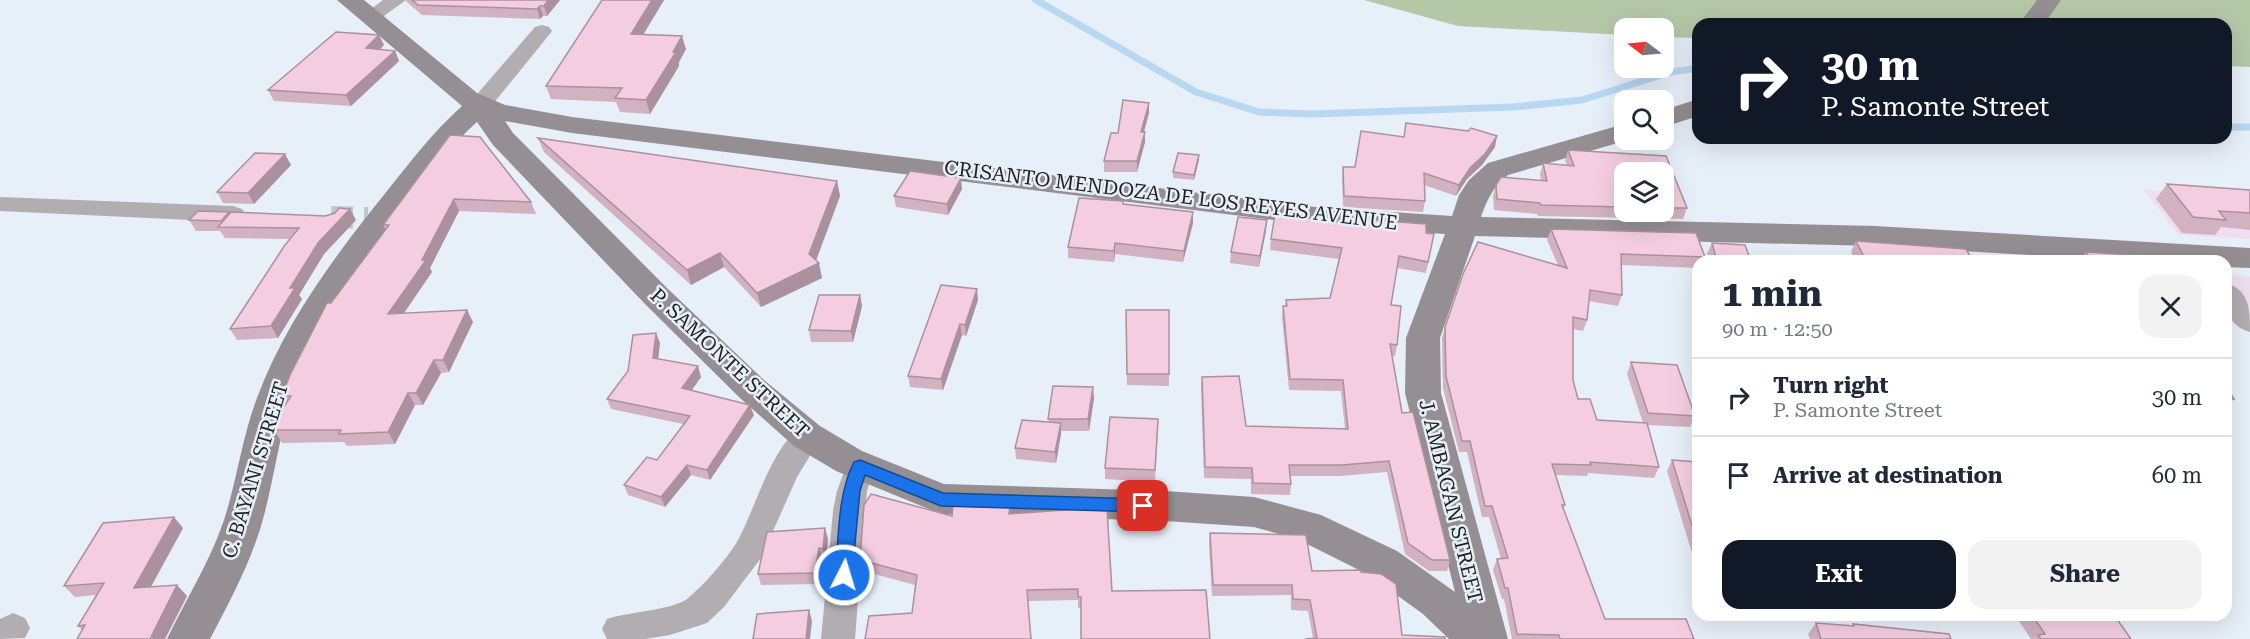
<!DOCTYPE html>
<html lang="en">
<head>
<meta charset="utf-8">
<style>
  :root { --surface:#fff; --page:#f2f2f3; --text:#1f2937; --muted:#747a83; --line:#e0e1e3; --accent:#111827 }
  body { margin:0; font-family:"Roboto Serif",serif; background:var(--page); color:var(--text); height:100vh; display:flex; flex-direction:column; font-size:22px; white-space:nowrap }
  * { box-sizing:border-box; margin:0 }
  p { font-size:20px; color:var(--muted) }
  .icon { flex:none; width:33px; height:33px; fill:none; stroke:currentColor; stroke-width:2; stroke-linecap:round; stroke-linejoin:round }
  .map { position:relative; flex:1; overflow:hidden }
  .panel { position:absolute; left:1692px; top:255px; width:540px; height:366px; display:flex; flex-direction:column; background:var(--surface); border-radius:18px; box-shadow:0 6px 24px #0002 }
  .panel>* { flex:none }
  .top-card { position:absolute; left:1692px; top:18px; width:540px; height:126px; border-radius:18px; box-shadow:0 6px 24px #0002; background:#111827; color:#fff; overflow:hidden }
  .needle { width:39px; rotate:286deg }
  .fabs { position:absolute; left:1614px; top:18px; display:grid; gap:12px }
  .fabs a { display:grid; place-items:center; width:60px; height:60px; border-radius:12px; background:var(--surface); box-shadow:0 6px 24px #0002; font-size:30px }
  .pin { position:absolute; display:grid; place-items:center; width:51px; height:51px; color:#fff; margin:-26px; border-radius:12px; box-shadow:0 3px 9px #0006 }
  .me { position:absolute; width:66px; margin:-33px; rotate:5deg; stroke-linejoin:round; filter:drop-shadow(0 0 4px #0008) }
  .turn { display:flex; align-items:center; gap:21px; height:126px; padding:0 30px; font-size:27px }
  .turn .icon { width:78px; height:78px; stroke-width:2.5 }
  .turn b { display:block; font-size:42px; line-height:51px }
  .round { display:grid; place-items:center; flex:none; width:63px; height:63px; border-radius:18px; background:var(--page) }
  .summary { display:flex; align-items:center; justify-content:space-between; height:102px; padding:0 30px }
  h1 { font-size:36px; font-weight:700; line-height:45px }
  .primary-button { display:flex; gap:12px; margin-top:auto; padding:12px 30px }
  .primary-button a { flex:1; height:69px; border-radius:18px; background:var(--accent); color:#fff; font-size:24px; font-weight:700; line-height:69px; text-align:center }
  .primary-button a+a { background:var(--page); color:var(--text) }
  ul { padding:0; list-style:none }
  li { display:flex; align-items:center; gap:18px; height:78px; padding:0 30px; border-top:2px solid var(--line) }
  li div { flex:1 }
  li b { display:block; font-size:22px }
  li em { font-style:normal }
  .map>svg:first-child { display:block }
  .education { fill:#efdef0 }
  .forest { fill:#b4c8a8 }
  .lines { fill:none; stroke-linecap:round; stroke-linejoin:round }
  .stream { stroke:#b8d7f1; stroke-width:7 }
  .street-tunnel { stroke:#bfc6ce; stroke-width:22; stroke-dasharray:22 11; stroke-linecap:butt }
  .street { fill:#b2adb0; fill-rule:evenodd }
  .secondary { fill:#958e92; fill-rule:evenodd }
  .wall { fill:#d2b1c1; fill-rule:evenodd }
  .shaded-wall { fill:#ab909d }
  .building { fill:#f4cee0; stroke:#ab909d; stroke-width:1.5 }
  .route { fill:#1a73e8; stroke:#114b97; stroke-width:1.5 }
  .labels { text-anchor:middle; dominant-baseline:central; stroke-width:5; stroke-linejoin:round; paint-order:stroke }
  .street-label { font-size:20px; fill:#1e2124; stroke:#e7eff9 }
</style>
</head>
<body>
<div class="map">
<svg width="2250" height="639" viewBox="0 0 2250 639">
  <rect width="100%" height="100%" fill="#e7eff9"/>
  <!-- education -->
  <g class="education">
    <polygon points="2144,190 2250,197 2250,239 2179,235"/>
    <polygon points="2226,275 2250,277 2250,323 2226,291"/>
  </g>
  <!-- forest -->
  <polygon class="forest" points="1364,0 2250,0 2250,67 2226,66 2226,24 1698,24 1698,38 1664,37 1664,28 1624,28 1624,35 1458,26"/>
  <g class="lines">
    <!-- stream -->
    <g class="stream">
      <polyline points="1036,0 1196,92 1259,112 1313,114 1513,107 1582,100 1671,72 1698,68"/>
      <polyline points="2226,127 2250,127"/>
    </g>
    <!-- street-tunnel -->
    <polyline class="street-tunnel" points="331,217 368,218"/>
    <!-- street -->
    <g class="street">
      <polygon points="383,0 406,0 377,21 363,21 360,17"/>
      <polygon points="542,25 549,27 552,31 549,35 488,110 480,112 472,110 469,105 472,100 535,27"/>
      <polygon points="0,197 233,206 242,209 245,214 242,219 233,222 0,211"/>
      <path d="M2226,283C2250,290 2250,311 2250,332C2225,325 2226,305 2226,283Z"/>
      <path d="M807,425L817,428L822,436L797,477L761,558L724,607L707,623L670,635L645,639H607L602,629L607,619C627,612 673,610 687,599C703,586 727,559 738,540C754,512 775,435 807,425Z"/>
      <polygon points="860,454 871,458 875,466 867,491 865,511 855,639 821,639 833,511 837,491 849,458"/>
      <polygon points="13,613 25,618 30,628 25,638 0,639 0,619"/>
    </g>
    <!-- secondary -->
    <g class="secondary">
      <path d="M337,0H364L477,93L505,105L572,117L1315,207L1452,216L1459,195L1469,180L1488,163L1624,124V140H1628L1508,175C1493,187 1488,198 1481,217L1875,226L2250,248V268L2226,267V261H2131L1875,246L1475,236L1440,338L1441,393L1508,639H1449L1423,614L1369,575L1297,539L1254,527L1165,521L941,514L836,471L794,446L740,398L646,305L493,145L477,122C451,145 431,173 410,201C366,258 313,330 291,399C279,438 274,479 263,519C252,560 230,601 210,639H167C186,599 210,562 224,520C237,480 242,437 257,398C285,322 337,253 387,191C412,160 432,133 462,106ZM505,121L572,133L1315,225L1445,234L1406,338L1405,393L1455,592L1397,551L1321,515L1254,497L1165,491L944,484L862,451L820,426L764,380L668,289L513,133Z"/>
      <polygon points="2037,0 2061,0 2044,24 2019,24"/>
      <polygon points="1698,99 1698,116 1664,127 1664,110"/>
    </g>
  </g>
  <!-- wall -->
  <g class="wall">
    <polygon points="406,0 560,0 547,16 543,16 540,19 422,15 407,2"/>
    <polygon points="602,0 664,0 643,35 686,49 679,62 679,66 650,114 620,112 616,102 551,99 546,86"/>
    <polygon points="379,35 384,45 380,49 395,51 399,61 351,106 274,101 268,90"/>
    <polygon points="1149,103 1149,113 1144,132 1145,132 1145,142 1137,172 1104,172 1104,161 1118,133"/>
    <polygon points="450,135 531,202 536,214 459,211 430,268 432,272 404,313 473,322 449,372 441,373 423,405 415,405 395,444 347,446 344,442 282,443 274,430 287,403 282,396 331,303 386,230 383,225"/>
    <polygon points="1404,137 1495,147 1482,165 1467,179 1456,196 1424,185 1425,201 1423,212 1343,207 1342,177 1343,167 1355,167"/>
    <polygon points="538,138 837,181 840,196 816,260 822,278 761,307 724,267 691,285 544,152"/>
    <path d="M1568,150L1666,156L1687,208L1683,219L1538,216L1537,214L1494,210L1493,196L1496,185L1501,177L1541,180L1540,174L1543,163L1567,165L1565,161ZM1624,172H1664V212H1624Z"/>
    <polygon points="1199,155 1199,160 1194,180 1173,178 1173,172"/>
    <polygon points="291,165 254,204 223,203 217,192"/>
    <polygon points="2167,184 2250,190 2250,230 2221,227 2215,235 2182,233 2156,199"/>
    <polygon points="962,189 948,215 896,207 894,196"/>
    <polygon points="1123,204 1193,212 1193,223 1183,262 1115,254 1114,262 1068,258 1068,247"/>
    <polygon points="229,212 230,213 356,220 324,254 299,295 302,299 278,338 237,340 230,329 290,239 225,238 220,231 196,231 189,220"/>
    <polygon points="1267,220 1259,267 1230,263 1231,252"/>
    <polygon points="1551,229 1705,257 1704,261 1698,261 1698,268 1622,265 1622,295 1618,306 1589,301 1587,320 1583,331 1573,329 1573,380 1578,399 1597,420 1643,423 1627,374 1631,362 1695,416 1690,427 1647,425 1659,467 1654,478 1588,473 1587,476 1556,475 1565,505 1563,509 1605,619 1694,639 1512,639 1504,599 1502,599 1493,570 1497,559 1501,559 1489,517 1482,517 1467,452 1459,452 1443,388 1442,338 1445,327 1558,265 1547,240"/>
    <polygon points="1426,233 1434,234 1426,273 1397,268 1391,305 1397,345 1395,356 1392,356 1402,413 1450,560 1447,571 1429,571 1405,554 1387,472 1340,476 1290,476 1291,484 1290,495 1251,494 1251,479 1204,478 1201,388 1202,377 1246,426 1345,429 1341,391 1289,390 1282,317 1283,306 1285,306 1286,300 1330,298 1339,259 1270,250 1271,239"/>
    <polygon points="1856,241 1973,261 1855,261 1851,252"/>
    <polygon points="1712,243 1751,261 1709,261 1707,254"/>
    <polygon points="2086,252 2164,261 2080,261"/>
    <polygon points="860,295 862,306 853,342 811,342 809,330"/>
    <polygon points="978,300 966,336 962,335 943,390 910,387 908,376"/>
    <polygon points="1126,310 1169,374 1169,386 1127,385"/>
    <polygon points="660,343 658,359 701,377 692,390 754,415 710,480 691,475 665,507 628,495 624,485 657,460 683,424 611,409 607,399"/>
    <polygon points="2226,386 2234,399 2226,408"/>
    <polygon points="1094,398 1089,431 1061,431 1061,434 1056,463 1016,459 1015,448 1049,422 1048,419"/>
    <polygon points="1158,430 1155,482 1105,479 1105,468"/>
    <polygon points="1672,460 1698,462 1698,553 1692,553 1667,471"/>
    <polygon points="1011,514 1112,591 1081,608 1078,608 1078,600 1028,601 912,613 915,585 863,571 860,560 952,516"/>
    <polygon points="183,528 151,587 187,596 165,639 77,639 82,630 78,626 96,595 75,597 64,586"/>
    <polygon points="1210,533 1312,571 1361,572 1402,635 1313,638 1308,611 1291,610 1291,595 1212,596 1209,544"/>
    <polygon points="828,539 826,560 822,559 818,584 761,585 758,574"/>
    <polygon points="2015,615 2114,615 2131,639 2031,639"/>
    <polygon points="1816,623 1852,626 1853,624 1951,639 1810,639 1808,634"/>
  </g>
  <!-- shaded-wall -->
  <g class="shaded-wall">
    <polygon points="548,0 560,0 547,16 544,6"/>
    <polygon points="652,0 664,0 635,48 631,34"/>
    <polygon points="540,6 543,16 540,19 537,9"/>
    <polygon points="379,35 384,45 371,58 366,48"/>
    <polygon points="682,36 686,49 679,62 679,66 650,114 646,100"/>
    <polygon points="395,51 399,61 351,106 346,95"/>
    <polygon points="1149,103 1149,113 1141,142 1141,132"/>
    <polygon points="1145,132 1145,142 1137,172 1137,161"/>
    <polygon points="1497,136 1495,147 1482,165 1467,179 1456,196 1459,185 1470,168"/>
    <polygon points="285,154 291,165 254,204 248,193"/>
    <polygon points="1199,155 1199,160 1194,180 1194,175"/>
    <polygon points="961,178 962,189 948,215 947,204"/>
    <polygon points="837,181 840,196 814,266 819,263 822,278 761,307 757,293 809,254"/>
    <polygon points="454,199 459,211 430,268 432,272 395,326 388,314 422,260"/>
    <polygon points="350,209 356,220 324,254 299,295 302,299 278,338 271,326 290,288 318,243"/>
    <polygon points="1193,212 1193,223 1183,262 1184,251"/>
    <polygon points="1267,220 1266,231 1259,267 1260,256"/>
    <polygon points="1115,243 1115,254 1114,262 1114,251"/>
    <polygon points="720,253 724,267 691,285 687,270"/>
    <polygon points="977,289 978,300 966,336 965,325"/>
    <polygon points="860,295 862,306 853,342 851,331"/>
    <polygon points="467,310 473,322 449,372 443,360"/>
    <polygon points="960,324 962,335 943,390 941,379"/>
    <polygon points="656,333 660,343 657,368 653,358"/>
    <polygon points="434,360 441,373 423,405 416,393"/>
    <polygon points="698,366 701,377 686,398 682,388"/>
    <polygon points="1093,387 1094,398 1089,431 1088,419"/>
    <polygon points="408,393 415,405 395,444 388,432"/>
    <polygon points="750,405 754,415 710,480 707,470"/>
    <polygon points="1061,423 1061,434 1056,463 1055,452"/>
    <polygon points="687,465 691,475 665,507 661,497"/>
    <polygon points="174,517 183,528 144,599 134,588"/>
    <polygon points="825,528 828,539 826,560 823,549"/>
    <polygon points="819,548 822,559 818,584 815,573"/>
    <polygon points="177,585 187,596 165,639 153,639 151,637"/>
    <polygon points="809,610 812,621 810,639 806,639"/>
  </g>
  <!-- building -->
  <g class="building">
    <polygon points="412,0 548,0 544,6 540,6 537,9 418,5"/>
    <polygon points="602,0 652,0 631,34 682,36 673,52 676,52 646,100 615,98 622,88 546,86"/>
    <polygon points="336,32 379,35 366,48 395,51 346,95 268,90"/>
    <polygon points="1123,100 1149,103 1141,132 1145,132 1137,161 1104,161 1111,133 1118,133"/>
    <polygon points="1406,123 1468,131 1471,128 1497,136 1485,154 1470,168 1459,185 1424,173 1425,201 1344,196 1343,167 1355,167 1361,131 1404,137"/>
    <polygon points="450,135 480,137 531,202 454,199 422,260 426,260 388,314 467,310 443,360 434,360 416,393 408,393 388,432 339,434 341,430 274,430 277,417 291,396 282,396 290,375 327,303 331,303 389,225 383,225"/>
    <polygon points="538,138 837,181 809,254 819,263 757,293 720,253 687,270"/>
    <polygon points="1568,150 1666,156 1687,208 1664,208 1664,172 1624,172 1624,207 1541,205 1540,203 1497,199 1496,185 1501,177 1547,181 1543,163 1574,166"/>
    <polygon points="255,153 285,154 248,193 217,192"/>
    <polygon points="1178,153 1199,155 1194,175 1173,172"/>
    <polygon points="910,171 961,178 947,204 894,196"/>
    <polygon points="2167,184 2250,190 2250,213 2219,211 2226,220 2193,217"/>
    <polygon points="1079,198 1123,201 1123,204 1193,212 1184,251 1115,243 1114,251 1068,247"/>
    <polygon points="339,208 350,209 318,243 290,288 295,288 271,326 230,329 285,245 299,228 218,227 231,212 325,216 335,213"/>
    <polygon points="198,211 229,212 221,221 189,220"/>
    <polygon points="1275,214 1340,222 1345,218 1426,224 1426,233 1434,234 1428,262 1399,256 1391,305 1401,306 1397,345 1390,344 1402,413 1413,412 1450,560 1432,560 1408,543 1389,461 1342,465 1289,465 1291,484 1253,483 1252,468 1205,467 1202,377 1239,376 1246,426 1348,429 1343,380 1290,379 1283,306 1287,306 1286,300 1330,298 1342,248 1271,239"/>
    <polygon points="1238,217 1267,220 1260,256 1231,252"/>
    <polygon points="1551,229 1696,233 1705,257 1621,254 1622,295 1590,290 1587,320 1573,317 1573,380 1578,399 1590,399 1597,420 1647,423 1659,467 1590,462 1591,465 1552,464 1565,505 1562,505 1605,619 1686,619 1694,639 1560,639 1559,635 1517,634 1508,588 1505,588 1497,559 1508,558 1492,506 1485,506 1470,441 1462,441 1446,376 1445,327 1463,274 1478,242 1567,268"/>
    <polygon points="1856,241 1966,249 1973,261 1866,261"/>
    <polygon points="1712,243 1745,245 1751,261 1717,261"/>
    <polygon points="2086,252 2161,257 2164,261 2092,261"/>
    <polygon points="2032,259 2055,261 2033,261"/>
    <polygon points="941,285 977,289 965,325 960,324 941,379 908,376"/>
    <polygon points="819,295 860,295 851,331 809,330"/>
    <polygon points="1126,310 1169,310 1169,374 1127,374"/>
    <polygon points="656,333 653,358 698,366 682,388 750,405 707,470 687,465 661,497 624,485 647,457 657,460 690,416 607,399 628,371 633,335"/>
    <polygon points="1631,362 1677,365 1695,416 1648,413"/>
    <polygon points="1053,386 1093,387 1088,419 1048,419"/>
    <polygon points="2226,386 2234,399 2226,398"/>
    <polygon points="1110,417 1158,419 1155,470 1105,468"/>
    <polygon points="1022,420 1061,423 1055,452 1015,448"/>
    <polygon points="1672,460 1698,462 1698,542 1697,542"/>
    <polygon points="871,494 952,516 953,506 1010,507 1009,514 1079,509 1107,510 1112,591 1206,590 1210,639 1081,639 1081,597 1078,597 1078,589 1027,590 1031,639 865,639 869,616 912,613 917,575 860,560 864,505"/>
    <polygon points="174,517 134,588 177,585 151,637 154,636 153,639 77,639 85,625 78,626 104,583 64,586 103,523"/>
    <polygon points="825,528 823,549 819,548 815,573 758,574 767,532"/>
    <polygon points="1210,533 1306,535 1312,571 1361,570 1361,572 1381,574 1396,584 1402,635 1445,637 1445,639 1305,639 1317,638 1310,600 1293,599 1292,585 1213,585"/>
    <polygon points="809,610 806,639 753,639 757,614"/>
    <polygon points="2032,615 2114,615 2131,639 2041,639 2038,635 2045,634"/>
    <polygon points="1816,623 1854,626 1853,624 1949,634 1951,639 1821,639"/>
  </g>
  <!-- route -->
  <path class="route" d="M860,460L943,493L1143,499L1149,501L1151,506L1149,510L1143,512L941,506L865,475L860,491L852,575L850,580L844,582L838,580L835,575C839,539 837,495 854,462Z"/>
  <g class="labels">
    <!-- street labels -->
    <g class="street-label">
      <text transform="translate(1171 195) rotate(7)">CRISANTO MENDOZA DE LOS REYES AVENUE</text>
      <text transform="translate(730 363) rotate(43)">P. SAMONTE STREET</text>
      <text transform="translate(255 470) rotate(-73)">C. BAYANI STREET</text>
      <text transform="translate(1451 501) rotate(76)">J. AMBAGAN STREET</text>
    </g>
  </g>
</svg>
<div class="fabs">
<a><svg class="needle" viewBox="-14 -14 28 28"><path d="M0-13l5 13h-10z" fill="#e53935"/><path d="M0 13l5-13h-10z" fill="#747a83"/></svg></a>
<a><svg class="icon" aria-label="search" viewBox="0 0 24 24"><circle cx="10" cy="10" r="6"/><path d="M15 15l6 6"/></svg></a>
<a><svg class="icon" aria-label="layers" viewBox="0 0 24 24"><path d="M12 4l9 5-9 5-9-5zM3 14l9 5 9-5"/></svg></a>
</div>
<div class="pin" style="left:1143px;top:506px;background:#d93025"><svg class="icon" aria-label="arrive" viewBox="0 0 24 24"><path d="M6 21V4h12l-3 4 3 4H6"/></svg></div>
<svg class="me" style="left:844px;top:575px" viewBox="-20 -20 40 40"><circle r="17" fill="#1a73e8" stroke="#fff" stroke-width="3"/><path d="M0-11L8 9 0 5-8 9z" fill="#fff"/></svg>
<div class="top-card">
<div class="turn"><svg class="icon" aria-label="right" viewBox="0 0 24 24"><path d="M7 20v-9h11M14 6l5 5-5 5"/></svg><div><b>30 m</b>P. Samonte Street</div></div>
</div>
<section class="panel">
<div class="summary"><div><h1>1 min</h1><p>90 m · 12:50</p></div><a class="round"><svg class="icon" aria-label="close" viewBox="0 0 24 24"><path d="M6 6l12 12M18 6L6 18"/></svg></a></div>
<ul>
<li><svg class="icon" aria-label="right" viewBox="0 0 24 24"><path d="M7 20v-9h11M14 6l5 5-5 5"/></svg><div><b>Turn right</b><p>P. Samonte Street</p></div><em>30 m</em></li>
<li><svg class="icon" aria-label="arrive" viewBox="0 0 24 24"><path d="M6 21V4h12l-3 4 3 4H6"/></svg><div><b>Arrive at destination</b></div><em>60 m</em></li>
</ul>
<div class="primary-button"><a>Exit</a><a>Share</a></div>
</section>
</div>
</body>
</html>
